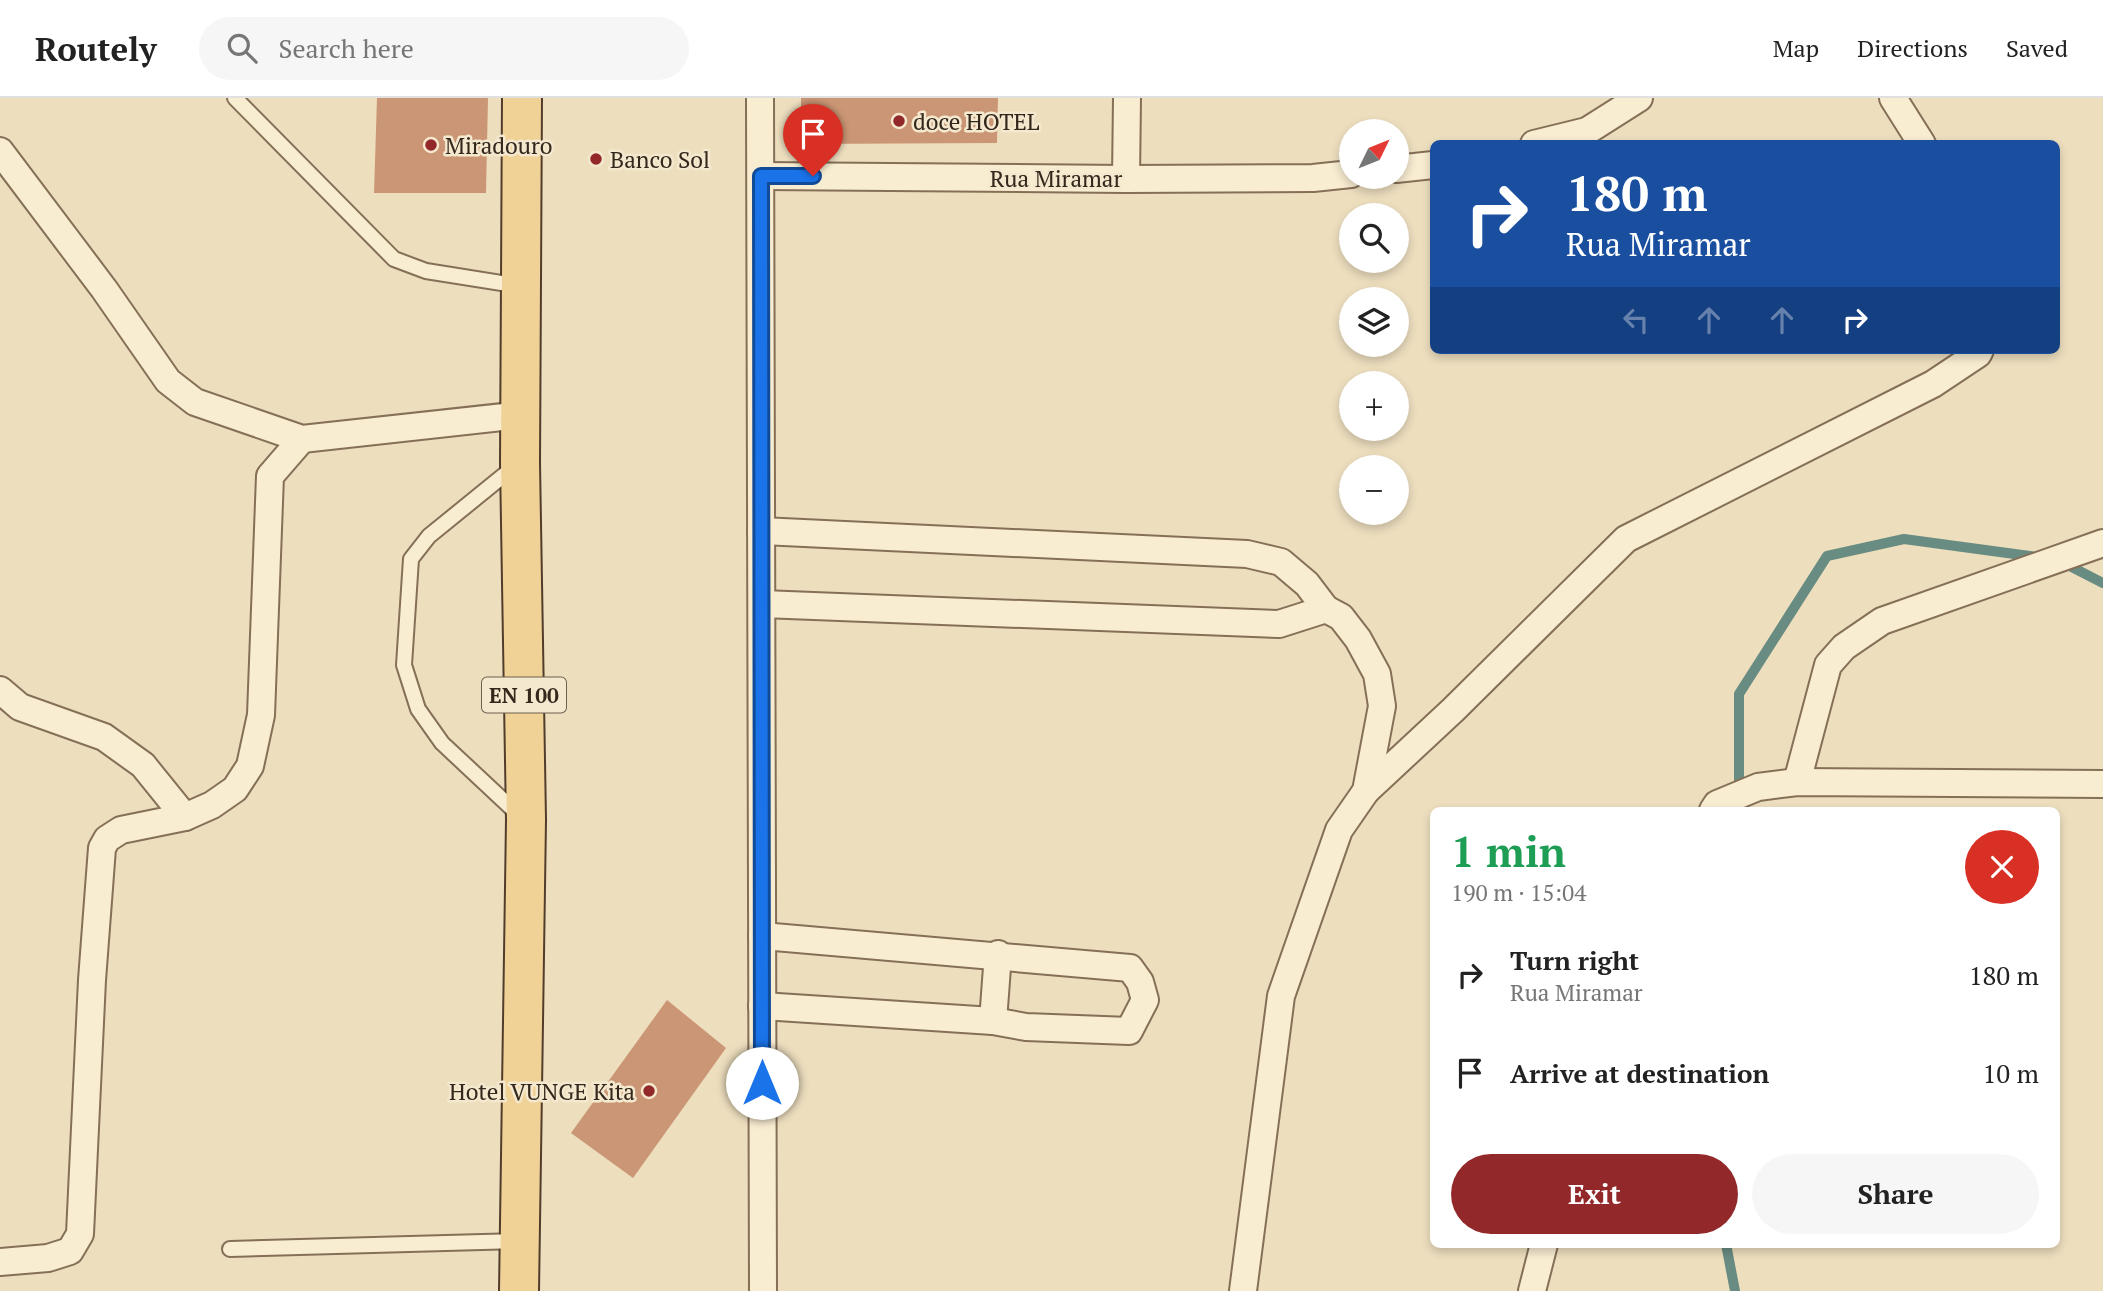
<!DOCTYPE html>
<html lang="en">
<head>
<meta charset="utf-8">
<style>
  :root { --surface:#fff; --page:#f6f6f6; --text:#222; --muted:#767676; --line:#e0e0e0; --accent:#93282b }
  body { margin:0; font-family:"PT Serif",serif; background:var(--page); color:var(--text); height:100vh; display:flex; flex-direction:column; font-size:26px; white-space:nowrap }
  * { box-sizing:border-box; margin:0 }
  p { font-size:23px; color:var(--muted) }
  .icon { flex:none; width:38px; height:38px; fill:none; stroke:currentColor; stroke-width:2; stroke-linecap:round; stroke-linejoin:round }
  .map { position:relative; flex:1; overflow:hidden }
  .panel { position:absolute; left:1430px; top:709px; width:630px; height:441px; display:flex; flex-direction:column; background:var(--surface); border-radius:10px; box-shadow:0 4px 10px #0003 }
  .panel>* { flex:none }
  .top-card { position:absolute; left:1430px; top:42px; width:630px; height:214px; border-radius:10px; box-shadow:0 4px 10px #0003; background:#1a4fa0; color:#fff; overflow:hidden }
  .needle { width:46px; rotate:47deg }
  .buttons { position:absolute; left:1339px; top:21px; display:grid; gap:14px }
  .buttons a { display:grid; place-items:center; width:70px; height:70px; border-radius:50%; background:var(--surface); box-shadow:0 4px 10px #0003; font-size:35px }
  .pin { position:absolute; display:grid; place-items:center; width:60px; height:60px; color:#fff; margin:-72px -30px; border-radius:50% 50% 50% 0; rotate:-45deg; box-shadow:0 0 7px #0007 }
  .pin .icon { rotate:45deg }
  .me { position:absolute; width:77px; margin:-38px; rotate:0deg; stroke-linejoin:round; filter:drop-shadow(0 0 5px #0008) }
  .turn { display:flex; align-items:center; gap:24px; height:147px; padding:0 21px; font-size:32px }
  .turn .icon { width:91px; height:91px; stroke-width:2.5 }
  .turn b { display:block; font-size:49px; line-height:60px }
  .lanes { display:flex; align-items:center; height:66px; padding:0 21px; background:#0003; justify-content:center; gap:35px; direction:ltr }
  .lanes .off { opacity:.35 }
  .round { display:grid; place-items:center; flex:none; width:74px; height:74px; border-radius:37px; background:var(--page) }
  .overview { display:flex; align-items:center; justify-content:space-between; height:119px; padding:0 21px }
  h1 { font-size:42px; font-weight:800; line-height:52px; color:#1e9e55 }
  .button { display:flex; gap:14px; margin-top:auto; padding:14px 21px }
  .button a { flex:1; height:80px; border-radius:42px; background:var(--accent); color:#fff; font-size:28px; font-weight:800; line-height:80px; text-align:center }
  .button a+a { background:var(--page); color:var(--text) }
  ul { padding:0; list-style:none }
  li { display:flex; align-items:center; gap:21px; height:98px; padding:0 21px }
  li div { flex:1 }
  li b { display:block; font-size:26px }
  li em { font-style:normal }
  header { display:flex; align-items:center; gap:42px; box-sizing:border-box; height:98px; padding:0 35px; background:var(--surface); border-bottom:2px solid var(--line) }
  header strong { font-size:33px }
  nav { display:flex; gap:38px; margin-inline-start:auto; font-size:24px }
  .search { width:490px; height:63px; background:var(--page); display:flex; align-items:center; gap:18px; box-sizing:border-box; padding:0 24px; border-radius:38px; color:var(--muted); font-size:26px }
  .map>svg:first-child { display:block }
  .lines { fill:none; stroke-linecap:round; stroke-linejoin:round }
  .stream { stroke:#698c82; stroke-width:10 }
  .building { fill:#cb9675 }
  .service-casing { stroke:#856f57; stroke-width:18 }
  .minor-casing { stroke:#856f57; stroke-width:30 }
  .primary-casing { stroke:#523d2c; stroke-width:42 }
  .service { stroke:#f8ecd1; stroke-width:14 }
  .minor { stroke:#f8ecd1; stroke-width:26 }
  .primary { stroke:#f1d296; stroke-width:38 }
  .route-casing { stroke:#114b97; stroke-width:18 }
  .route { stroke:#1a73e8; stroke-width:12 }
  .poi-dot { fill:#93282b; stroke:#f4e8ce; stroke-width:2.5 }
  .labels { text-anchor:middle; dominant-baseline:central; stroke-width:5; stroke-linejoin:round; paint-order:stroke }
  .shield { fill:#f4e8ce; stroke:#6e6151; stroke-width:2 }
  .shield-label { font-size:21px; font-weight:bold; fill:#34271c }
  .poi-label { font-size:23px; fill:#34271c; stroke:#f4e8ce; text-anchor:start }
  .street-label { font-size:23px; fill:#34271c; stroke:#f4e8ce }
</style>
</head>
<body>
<header>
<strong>Routely</strong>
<div class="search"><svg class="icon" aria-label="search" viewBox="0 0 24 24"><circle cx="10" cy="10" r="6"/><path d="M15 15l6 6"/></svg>Search here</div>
<nav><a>Map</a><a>Directions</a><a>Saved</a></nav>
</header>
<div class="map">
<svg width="2103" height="1193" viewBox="0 0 2103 1193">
  <rect width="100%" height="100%" fill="#eddebe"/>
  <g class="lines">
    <!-- stream -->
    <g class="stream">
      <polyline points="2062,464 2103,485"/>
      <polyline points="1739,712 1739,596 1827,458 1904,441 2037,459"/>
      <polyline points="1726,1146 1735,1193"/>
    </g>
  </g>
  <!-- building -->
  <g class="building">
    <polygon points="377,0 488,0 486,95 374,95"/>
    <polygon points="801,0 998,0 997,45 801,46"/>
    <polygon points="667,902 726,950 633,1080 571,1035"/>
  </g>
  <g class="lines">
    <!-- service casing -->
    <g class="service-casing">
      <g id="service">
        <polyline points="235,0 394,161 426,173 520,188"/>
        <polyline points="514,369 429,438 411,461 404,567 418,611 442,645 519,717"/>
        <polyline points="230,1151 519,1143"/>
      </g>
    </g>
    <!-- minor casing -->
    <g class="minor-casing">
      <g id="minor">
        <polyline points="760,0 763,1193"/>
        <polyline points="1893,0 1922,46"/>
        <polyline points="1534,46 1587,33 1639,0"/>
        <polyline points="0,53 104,191 168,283 195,304 302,341 521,317"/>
        <polyline points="1396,71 1433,67"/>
        <polyline points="761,78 1126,81 1313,80 1351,76"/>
        <polyline points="1126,81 1127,0"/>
        <polyline points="761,433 1247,456 1281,464 1307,486 1326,511 1279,526 762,506"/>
        <polyline points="0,592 20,609 104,639 143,667 185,719"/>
        <polyline points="1797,684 1828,567 1844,549 1882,523 2103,445"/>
        <polyline points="1366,693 1453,612 1626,441 1933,286 1978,256 1980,252"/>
        <polyline points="1713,712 1717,706 1758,689 1797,684 2103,686"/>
        <polyline points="762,908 993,923 1026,929 1129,933 1145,902 1140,884 1130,870 762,838"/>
        <polyline points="993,923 998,856"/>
        <polyline points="0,1164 48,1160 70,1153 80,1136 92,882 102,750 107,741 121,732 185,719 212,707 235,691 250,668 261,617 270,378 302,341"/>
        <polyline points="1243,1193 1281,898 1339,732 1366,693 1382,608 1377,576 1358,541 1341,519 1326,511"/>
        <polyline points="1532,1193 1544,1146"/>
      </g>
    </g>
    <!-- primary casing -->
    <g class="primary-casing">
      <polyline id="primary" points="519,1193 526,722 520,365 522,0"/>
    </g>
    <!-- service -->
    <use href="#service" class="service"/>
    <!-- minor -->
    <use href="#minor" class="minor"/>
    <!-- primary -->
    <use href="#primary" class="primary"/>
  </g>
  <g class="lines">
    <!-- route casing -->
    <g class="route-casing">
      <polyline id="route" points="762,985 761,78 813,78"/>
    </g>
    <!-- route -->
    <use href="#route" class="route"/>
  </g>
  <!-- markers -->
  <g class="poi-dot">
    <circle cx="899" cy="23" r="7"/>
    <circle cx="431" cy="47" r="7"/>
    <circle cx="596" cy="61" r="7"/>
    <circle cx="649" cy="993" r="7"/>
  </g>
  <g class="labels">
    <!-- shield labels -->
    <rect class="shield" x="482" y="579.5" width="84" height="35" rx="5"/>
    <g class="shield-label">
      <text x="524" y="597">EN 100</text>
    </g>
    <!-- poi labels -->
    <g class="poi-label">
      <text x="913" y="23">doce HOTEL</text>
      <text x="445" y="47">Miradouro</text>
      <text x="610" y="61">Banco Sol</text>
      <text x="635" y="993" text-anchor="end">Hotel VUNGE Kita</text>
    </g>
    <!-- street labels -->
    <g class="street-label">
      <text x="1056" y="80">Rua Miramar</text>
    </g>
  </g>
</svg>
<div class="buttons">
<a><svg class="needle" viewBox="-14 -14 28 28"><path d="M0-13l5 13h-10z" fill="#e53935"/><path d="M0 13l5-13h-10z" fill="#767676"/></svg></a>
<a><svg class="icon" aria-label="search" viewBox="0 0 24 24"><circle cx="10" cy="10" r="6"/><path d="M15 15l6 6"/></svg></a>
<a><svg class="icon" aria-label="layers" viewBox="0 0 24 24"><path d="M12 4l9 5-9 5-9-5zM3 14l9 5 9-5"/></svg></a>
<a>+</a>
<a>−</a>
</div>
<div class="pin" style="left:813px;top:78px;background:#d93025"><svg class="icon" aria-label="arrive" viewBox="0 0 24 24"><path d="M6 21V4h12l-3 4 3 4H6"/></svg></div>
<svg class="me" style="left:762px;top:985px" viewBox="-20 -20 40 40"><circle r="19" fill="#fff"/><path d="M0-13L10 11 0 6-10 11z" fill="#1a73e8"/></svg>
<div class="top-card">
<div class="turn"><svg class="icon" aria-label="right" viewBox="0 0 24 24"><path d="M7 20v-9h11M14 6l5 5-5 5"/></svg><div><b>180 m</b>Rua Miramar</div></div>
<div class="lanes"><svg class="icon off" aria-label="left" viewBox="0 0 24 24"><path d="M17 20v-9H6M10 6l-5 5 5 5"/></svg><svg class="icon off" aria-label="ahead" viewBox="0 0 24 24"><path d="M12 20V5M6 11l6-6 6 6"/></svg><svg class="icon off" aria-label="ahead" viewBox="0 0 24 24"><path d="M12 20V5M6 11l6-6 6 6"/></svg><svg class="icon" aria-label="right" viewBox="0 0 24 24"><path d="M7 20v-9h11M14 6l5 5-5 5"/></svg></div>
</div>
<section class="panel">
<div class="overview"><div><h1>1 min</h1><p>190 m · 15:04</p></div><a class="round" style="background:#d93025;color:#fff"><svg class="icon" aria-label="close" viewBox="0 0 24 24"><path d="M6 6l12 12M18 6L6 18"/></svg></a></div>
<ul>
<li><svg class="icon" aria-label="right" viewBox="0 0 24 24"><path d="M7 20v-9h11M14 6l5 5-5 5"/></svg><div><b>Turn right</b><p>Rua Miramar</p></div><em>180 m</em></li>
<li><svg class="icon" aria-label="arrive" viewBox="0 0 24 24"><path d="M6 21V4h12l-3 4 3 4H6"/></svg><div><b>Arrive at destination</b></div><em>10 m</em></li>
</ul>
<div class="button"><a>Exit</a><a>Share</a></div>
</section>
</div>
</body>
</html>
